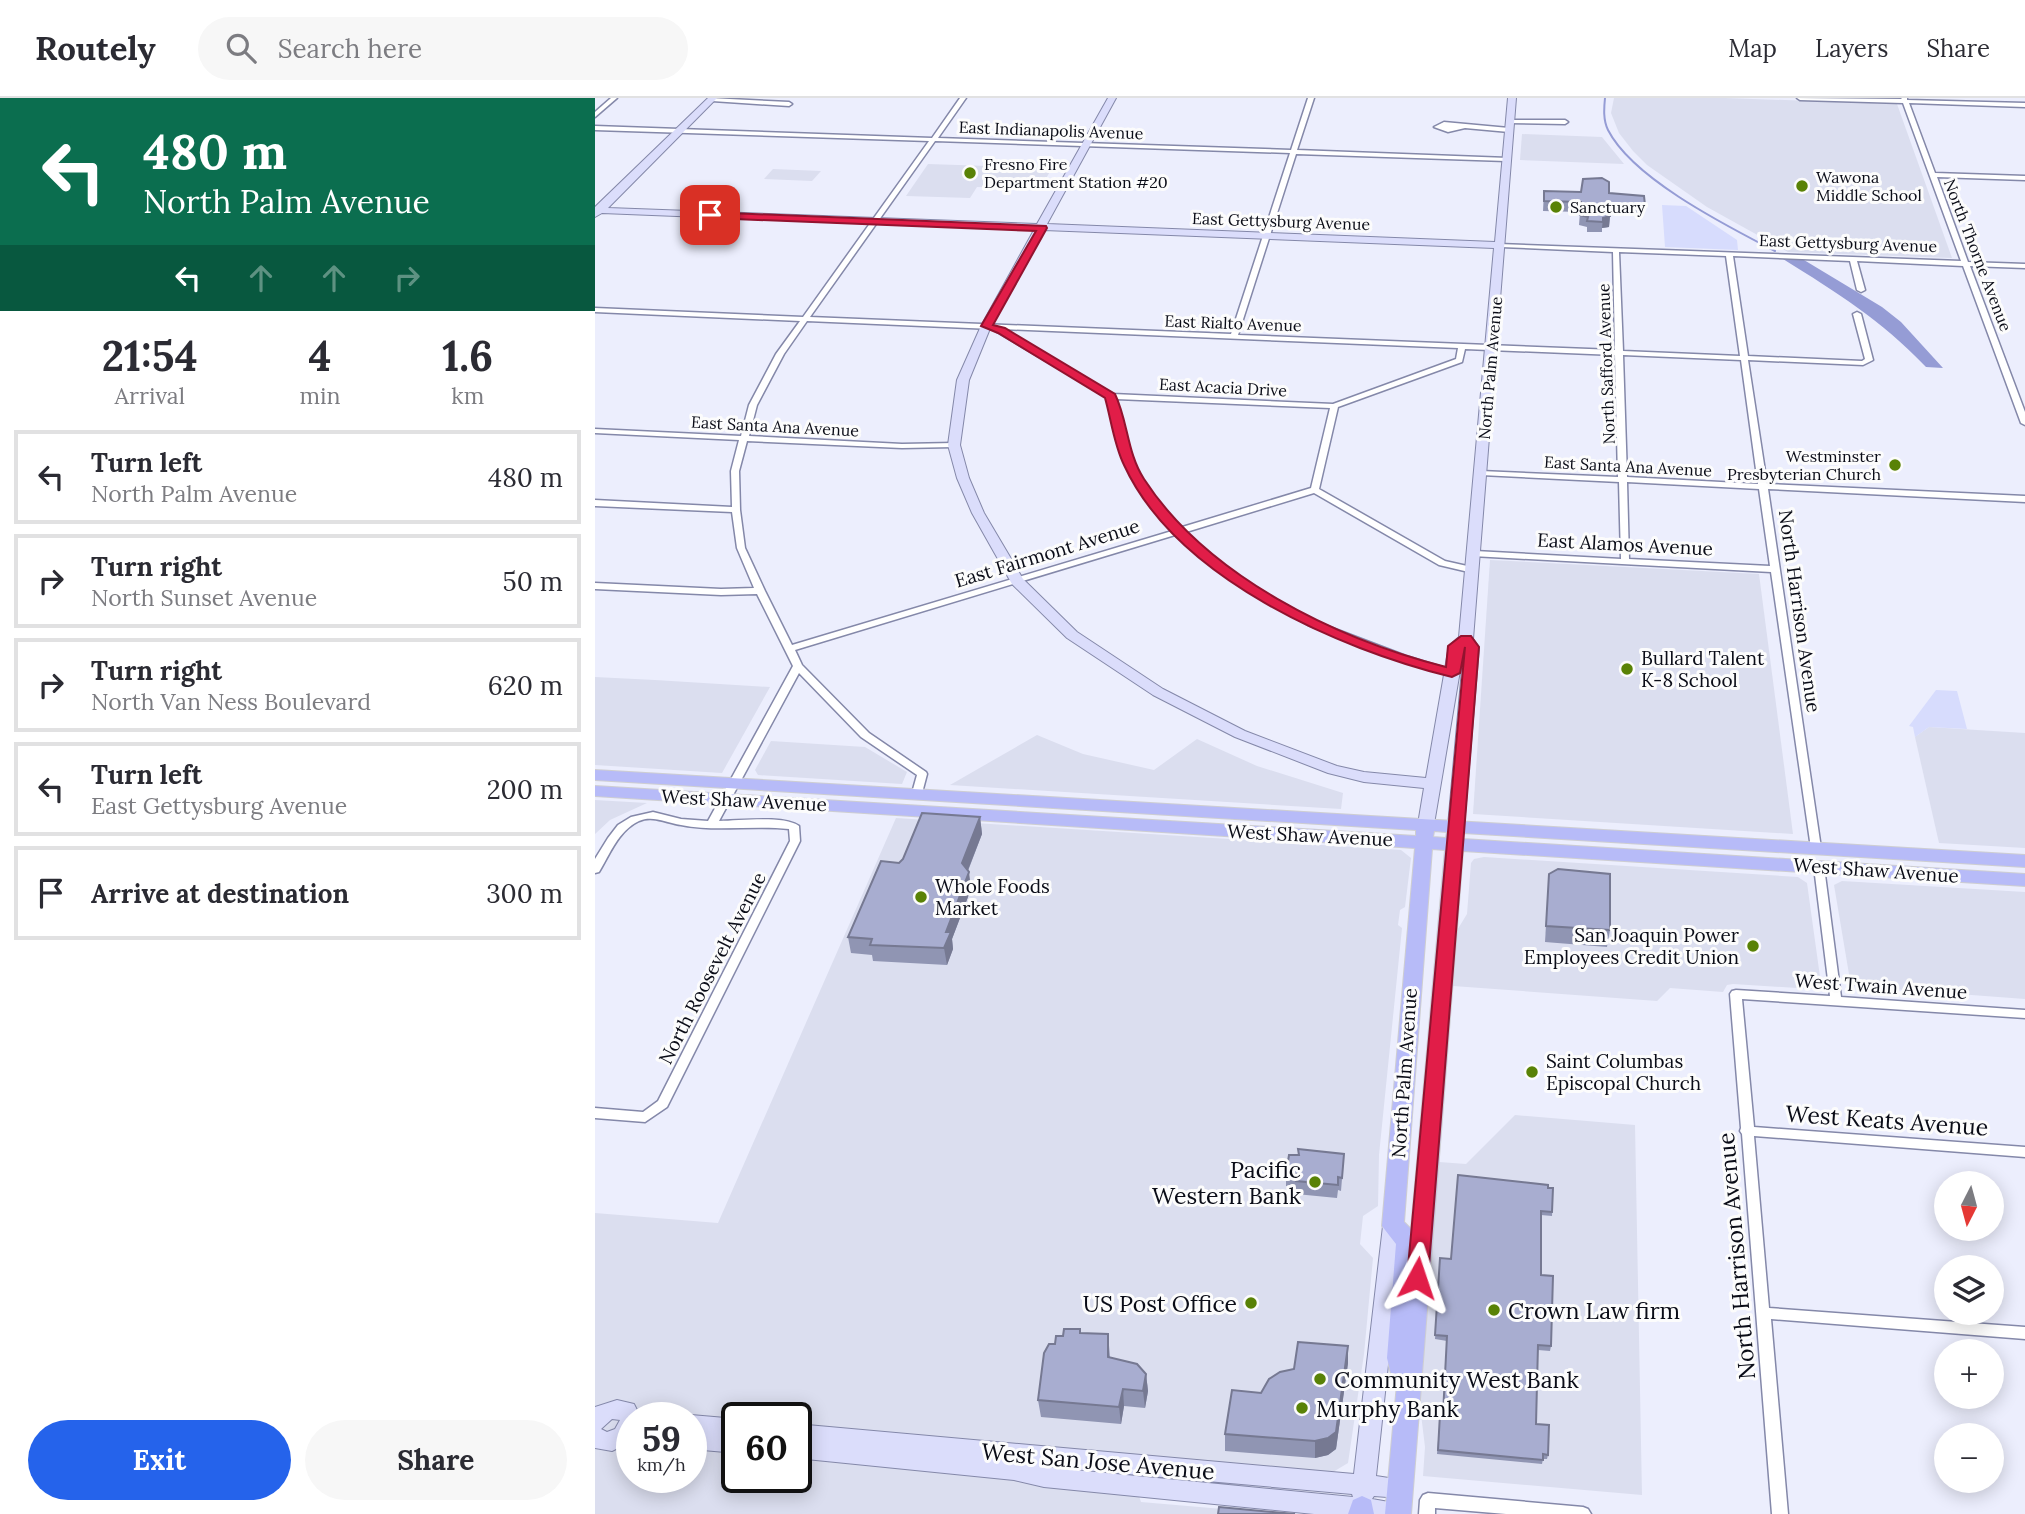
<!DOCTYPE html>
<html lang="en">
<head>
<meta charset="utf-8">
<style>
  :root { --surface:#fff; --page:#f7f7f7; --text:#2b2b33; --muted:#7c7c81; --line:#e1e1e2; --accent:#2563eb }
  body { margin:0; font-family:Lora,serif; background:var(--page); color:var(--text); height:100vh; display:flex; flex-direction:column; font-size:26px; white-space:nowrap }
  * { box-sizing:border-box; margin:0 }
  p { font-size:23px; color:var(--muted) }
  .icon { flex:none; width:38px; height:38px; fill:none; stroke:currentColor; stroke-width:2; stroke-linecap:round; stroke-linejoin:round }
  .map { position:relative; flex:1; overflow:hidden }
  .sheet { display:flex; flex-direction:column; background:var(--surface); width:595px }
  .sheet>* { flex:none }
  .banner { background:#0b6e4f; color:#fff; overflow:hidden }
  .needle { width:46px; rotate:186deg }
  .tools { position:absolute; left:1339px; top:1073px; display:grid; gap:14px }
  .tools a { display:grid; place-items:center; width:70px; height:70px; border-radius:50%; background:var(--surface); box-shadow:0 4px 18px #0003; font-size:35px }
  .speed { position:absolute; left:21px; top:1304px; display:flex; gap:14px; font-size:35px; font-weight:700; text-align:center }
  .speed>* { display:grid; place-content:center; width:91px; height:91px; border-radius:50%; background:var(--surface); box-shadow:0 4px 18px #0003; line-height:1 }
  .speed small { font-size:18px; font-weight:400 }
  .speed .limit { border:4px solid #111; border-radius:10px; background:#fff; color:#111 }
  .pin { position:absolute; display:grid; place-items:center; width:60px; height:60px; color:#fff; margin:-30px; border-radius:14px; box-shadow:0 4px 10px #0006 }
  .me { position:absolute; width:77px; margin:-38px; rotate:5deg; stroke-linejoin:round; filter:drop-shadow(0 0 5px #0008) }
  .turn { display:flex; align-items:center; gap:24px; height:147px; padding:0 28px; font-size:32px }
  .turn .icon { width:91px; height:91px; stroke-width:2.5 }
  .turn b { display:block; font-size:49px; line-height:60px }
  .lanes { display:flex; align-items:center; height:66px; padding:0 28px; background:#0003; justify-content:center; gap:35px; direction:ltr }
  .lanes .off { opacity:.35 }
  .eta { display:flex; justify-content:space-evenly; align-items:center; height:119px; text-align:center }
  .eta b { font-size:42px; font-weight:700; line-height:49px }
  .cta { display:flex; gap:14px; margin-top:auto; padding:14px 28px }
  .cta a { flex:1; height:80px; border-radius:42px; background:var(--accent); color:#fff; font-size:28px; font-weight:700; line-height:80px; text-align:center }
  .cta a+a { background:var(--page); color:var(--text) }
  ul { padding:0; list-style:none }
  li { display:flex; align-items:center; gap:21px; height:94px; margin:0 14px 10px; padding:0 14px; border:4px solid var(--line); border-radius:0px }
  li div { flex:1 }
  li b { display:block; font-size:26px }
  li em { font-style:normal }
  header { display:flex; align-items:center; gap:42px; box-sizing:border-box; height:98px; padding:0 35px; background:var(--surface); border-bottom:2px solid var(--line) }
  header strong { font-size:33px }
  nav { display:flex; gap:38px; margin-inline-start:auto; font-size:24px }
  .search { width:490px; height:63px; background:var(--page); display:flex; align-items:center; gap:18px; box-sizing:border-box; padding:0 24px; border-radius:38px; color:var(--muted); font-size:26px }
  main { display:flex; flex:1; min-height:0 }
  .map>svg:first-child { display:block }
  .built { fill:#dbdeef; fill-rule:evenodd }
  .green { fill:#d7dcfd }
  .water { fill:#959cd5 }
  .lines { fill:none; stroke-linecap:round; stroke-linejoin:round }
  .stream { stroke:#959cd5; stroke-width:2 }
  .street-casing { stroke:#8488a9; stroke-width:3 }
  .secondary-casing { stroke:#8488a9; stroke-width:2 }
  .primary-casing { stroke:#ceced1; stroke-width:2 }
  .street { fill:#fff; fill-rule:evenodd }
  .secondary { fill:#dbddfb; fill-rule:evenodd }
  .primary { fill:#b7bbf8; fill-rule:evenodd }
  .wall { fill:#9095b3 }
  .shaded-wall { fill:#767992 }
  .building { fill:#a8add0; stroke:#767992; stroke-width:2 }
  .route { fill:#e11d48; stroke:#92132f; stroke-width:2 }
  .poi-dot { fill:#598206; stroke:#fcfcfc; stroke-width:2.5 }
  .labels { text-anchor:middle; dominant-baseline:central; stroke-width:6; stroke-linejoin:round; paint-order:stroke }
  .far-street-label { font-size:16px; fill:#0a0c17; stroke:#fcfcfc }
  .far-poi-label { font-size:16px; fill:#0a0c17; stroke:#fcfcfc; text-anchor:start }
  .street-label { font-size:19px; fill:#0a0c17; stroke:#fcfcfc }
  .poi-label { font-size:19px; fill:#0a0c17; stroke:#fcfcfc; text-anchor:start }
  .near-street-label { font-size:23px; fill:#0a0c17; stroke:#fcfcfc }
  .near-poi-label { font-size:23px; fill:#0a0c17; stroke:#fcfcfc; text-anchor:start }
</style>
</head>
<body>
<header>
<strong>Routely</strong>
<div class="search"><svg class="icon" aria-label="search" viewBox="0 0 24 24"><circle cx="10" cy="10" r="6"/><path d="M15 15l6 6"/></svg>Search here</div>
<nav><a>Map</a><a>Layers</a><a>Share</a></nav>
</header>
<main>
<section class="sheet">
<div class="banner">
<div class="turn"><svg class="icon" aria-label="left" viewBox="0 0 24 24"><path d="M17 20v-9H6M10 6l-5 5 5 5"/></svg><div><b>480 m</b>North Palm Avenue</div></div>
<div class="lanes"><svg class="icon" aria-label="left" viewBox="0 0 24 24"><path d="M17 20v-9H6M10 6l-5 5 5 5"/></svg><svg class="icon off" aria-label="ahead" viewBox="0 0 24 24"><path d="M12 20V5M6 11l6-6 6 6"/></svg><svg class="icon off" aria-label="ahead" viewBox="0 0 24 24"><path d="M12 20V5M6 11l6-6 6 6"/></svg><svg class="icon off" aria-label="right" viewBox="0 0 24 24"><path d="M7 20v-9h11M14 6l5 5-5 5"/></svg></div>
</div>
<div class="eta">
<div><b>21:54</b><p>Arrival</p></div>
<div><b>4</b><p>min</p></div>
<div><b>1.6</b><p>km</p></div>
</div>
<ul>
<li><svg class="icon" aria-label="left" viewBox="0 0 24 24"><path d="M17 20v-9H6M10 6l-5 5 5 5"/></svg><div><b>Turn left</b><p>North Palm Avenue</p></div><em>480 m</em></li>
<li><svg class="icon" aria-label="right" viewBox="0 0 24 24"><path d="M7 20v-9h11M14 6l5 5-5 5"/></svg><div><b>Turn right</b><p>North Sunset Avenue</p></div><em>50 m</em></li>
<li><svg class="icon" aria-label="right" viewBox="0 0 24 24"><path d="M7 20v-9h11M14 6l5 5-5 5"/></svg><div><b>Turn right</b><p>North Van Ness Boulevard</p></div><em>620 m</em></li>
<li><svg class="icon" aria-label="left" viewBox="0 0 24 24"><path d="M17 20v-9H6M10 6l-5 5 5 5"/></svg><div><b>Turn left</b><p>East Gettysburg Avenue</p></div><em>200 m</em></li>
<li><svg class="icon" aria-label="arrive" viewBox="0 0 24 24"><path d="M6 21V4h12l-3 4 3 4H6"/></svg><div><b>Arrive at destination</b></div><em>300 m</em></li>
</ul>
<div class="cta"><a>Exit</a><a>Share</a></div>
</section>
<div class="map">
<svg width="1430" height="1416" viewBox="0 0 1430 1416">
  <rect width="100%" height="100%" fill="#eceefd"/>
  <!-- built -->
  <g class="built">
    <polygon points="1019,0 1130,0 1302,6 1357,160 1193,154 1112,109 1052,67 1038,53 1024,35 1016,15"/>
    <polygon points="927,36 1007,39 1029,66 925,62"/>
    <polygon points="333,66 457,70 445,91 382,89 375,100 311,98"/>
    <polygon points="178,71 226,73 217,83 169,81"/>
    <polygon points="895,462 1164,476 1198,736 878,716"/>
    <polygon points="0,579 60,582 175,589 127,675 0,667"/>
    <polygon points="1334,629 1430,635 1430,750 1344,745 1320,639"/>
    <polygon points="442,637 488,656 559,672 602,641 662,668 748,695 746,711 355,687"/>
    <polygon points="176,643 270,649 312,674 307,686 163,677 160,672"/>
    <polygon points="0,702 52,705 15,722 0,736"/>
    <path d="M301,720L806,752L816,760L810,809L805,812L803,827L807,830L784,1057L783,1108L768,1118L765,1146L778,1160L769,1256L753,1365L738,1374L530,1356L546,1404L686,1416H0V1115L123,1125ZM37,1320H96V1379H37ZM142,1320H201V1379H142Z"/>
    <polygon points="889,759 1203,779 1212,785 1226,886 1217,891 1138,886 1132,887 1128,894 1075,890 1062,903 858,888 861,834 872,816 876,765 879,761"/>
    <polygon points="1247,783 1430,794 1430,901 1256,888 1239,787"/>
    <polygon points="920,1017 1040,1027 1047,1397 828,1378 830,1349 825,1308 844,1064 871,1066"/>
  </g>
  <!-- green -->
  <g class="green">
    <polygon points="1067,107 1091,108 1142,142 1143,152 1070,149"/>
    <polygon points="1341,592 1362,593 1372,631 1334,629 1320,639 1318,629 1314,628"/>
  </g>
  <!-- water -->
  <path class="water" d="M1188,161L1209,162L1287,209L1306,224L1348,270L1331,269C1285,221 1244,196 1188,161Z"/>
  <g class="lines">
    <!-- stream -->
    <path class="stream" d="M1010,0C1009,10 1008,22 1013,32C1038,81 1132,128 1180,153"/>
    <!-- street casing -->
    <g class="street-casing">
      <g id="street">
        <polygon points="16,0 22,0 0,19 0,14"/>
        <polygon points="115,0 194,4 197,6 194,8 117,3"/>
        <path d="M365,0H371L343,40L696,52L713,0H719L702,52L913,60V62L911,63L701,56L643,237L1020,252L1018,154L906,149L904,148V146L1366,163L1308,5L1205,2L1202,0L1307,1L1306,0H1312V2L1430,5V9L1314,5L1340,75L1430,78V82L1342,79L1373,164L1430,166V170L1375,168L1430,314V327L1426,325L1368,168L1262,163L1270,192L1266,194L1262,192L1255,163L1138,158L1153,258L1267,263L1270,261L1258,216L1262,214L1266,216L1278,262L1268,267L1153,262L1172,386L1430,398V404L1173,391L1226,750L1225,752H1217L1216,750L1176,474L877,458V454L880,453L1026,461L1024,384L886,377L882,375L886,373L1023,379L1020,257L870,251L867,264L743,309L724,391L850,463L881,470V474L878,475L844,467L719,395L588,435L617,459L657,488L719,523L811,558L860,573L862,575L860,577H854L805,562L713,527L651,492L611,463L580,437L200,552L207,567L274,635L331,674L332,676L327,695L322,698L317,695L322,677L266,639L204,575L124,723C144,723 189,717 204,728L205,743L72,1009L50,1024L0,1020V1010L48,1014L63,1003L195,743L194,731C158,727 121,734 86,727C71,725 58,717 44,723C23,733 15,756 4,774L0,775V761L13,740L23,727L36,719L58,714L86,721L113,723L198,568L162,496L126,497L0,491V485L126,491L159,490L142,450L137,414L0,408V402L137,409L136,373L144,342L0,335V331L146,338L154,307L181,256L205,223L0,214V210L208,219L334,43L0,32V28L337,40ZM340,43L695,55L636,236L215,219ZM1024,154L1131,158L1145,258L1028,253ZM212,223L397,231L512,299L530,364L539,382L577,433L197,547L170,493L150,450L145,412L144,373L152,343L307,350L359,349L363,347L359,345L307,346L154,338L162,307L189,256ZM407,231L863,250L861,261L738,306L518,296ZM1028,257L1146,262L1163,386L1032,379ZM521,301L735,310L716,390L584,430L547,382L538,364ZM1032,384L1164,391L1175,468L1034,461Z"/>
        <polygon points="915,22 970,22 973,24 970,26 913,25 913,23"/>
        <polygon points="849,24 914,30 917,32 914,34 870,30 853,34 839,29"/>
        <polygon points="1224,765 1229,769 1246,899 1430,912 1430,920 1147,901 1159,1029 1430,1049 1430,1059 1159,1038 1174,1210 1430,1229 1430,1241 1176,1221 1193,1416 1177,1416 1147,1036 1145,1033 1146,1030 1135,896 1137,893 1141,892 1235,898 1219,769"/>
        <polygon points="833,1395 988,1409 993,1411 996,1416 911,1416 840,1410 840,1416 824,1416 825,1402 828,1397"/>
      </g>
    </g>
    <!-- secondary casing -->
    <g class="secondary-casing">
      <g id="secondary">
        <path d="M113,0H122L13,110L442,126L513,0H521L452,126L900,144L913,0H921L878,541L884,549L869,728L867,732L861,733L853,728L869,549L839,726L831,731L823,726L829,690L769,684L733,675L640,639L558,597L472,540L417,486L377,415L362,380L353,347L362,282L386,228L439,132L7,115L0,119V109ZM449,132L899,150L864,539L854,548L831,680L769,674L742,668L650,633L568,591L482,534L428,481L389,415L374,380L365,347L374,282L396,228Z"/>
        <path d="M798,1120L805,1122L808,1128L781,1378L813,1383L816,1390L813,1397L805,1400L779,1398L777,1401L811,1407L814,1416H719L449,1389L419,1382L201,1360V1326L759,1376L788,1128L791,1122ZM443,1368L757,1396L758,1399L449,1369Z"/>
        <path d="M22,1302L39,1306L46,1320H37V1343L17,1353L0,1350V1309ZM17,1321L25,1322L20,1331L12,1334L6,1331Z"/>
        <polygon points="96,1317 142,1321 142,1355 96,1351 96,1320 90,1320"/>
      </g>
    </g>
    <!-- primary casing -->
    <g class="primary-casing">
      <g id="primary">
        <path d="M0,672L1430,757V769L868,735V741L1430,776V788L868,753L816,1416H790L802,1286L798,1284L792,1260L801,1146L787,1128L820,750L0,698V688L821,738V732L0,682ZM839,733L852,734L851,740L838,739ZM837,751L850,752L816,1131L809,1124Z"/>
        <polygon points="767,1398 776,1402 779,1416 753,1416 758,1402"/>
      </g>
    </g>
    <!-- street -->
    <use href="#street" class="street"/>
    <!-- secondary -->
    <use href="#secondary" class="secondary"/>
    <!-- primary -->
    <use href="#primary" class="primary"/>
  </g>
  <!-- wall -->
  <g class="wall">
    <polygon points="949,93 1014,95 1050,107 1048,117 1015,117 1014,129 1007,130 1007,134 992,134 992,129 984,127 985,114 948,113"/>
    <polygon points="385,719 387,736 373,773 376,791 357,841 358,851 352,867 278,863 277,857 256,855 253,839"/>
    <polygon points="954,776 1015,832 1012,849 950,844"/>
    <polygon points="703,1051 749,1056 746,1093 743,1092 742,1100 701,1096 701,1089 691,1088 691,1076 703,1057"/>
    <polygon points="953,1090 958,1090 957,1118 946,1117 946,1177 956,1248 955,1253 943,1252 941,1326 953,1357 952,1361 948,1361 947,1366 842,1356 845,1316 848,1316 852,1243 840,1241 845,1160 856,1161"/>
    <polygon points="485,1231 486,1235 513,1236 515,1259 551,1276 553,1293 550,1310 529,1308 526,1326 446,1319 443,1302 460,1246 468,1238"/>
    <polygon points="753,1248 753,1265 741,1351 733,1357 720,1360 630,1353 630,1336 666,1295 699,1271"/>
  </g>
  <!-- shaded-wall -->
  <g class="shaded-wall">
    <polygon points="1015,118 1014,129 1007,130 1008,120"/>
    <polygon points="385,719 387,736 369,782 367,765"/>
    <polygon points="374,774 376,791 357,841 358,851 352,867 349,850 351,834"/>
    <polygon points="753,1248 753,1265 741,1351 733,1357 720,1360 720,1343"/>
    <polygon points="551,1276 553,1293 550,1310 548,1293"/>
    <polygon points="528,1291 529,1308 526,1326 524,1309"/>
  </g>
  <!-- building -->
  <g class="building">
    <polygon points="1007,80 1014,84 1014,95 1049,98 1050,107 1015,106 1015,118 1008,120 1008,124 992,123 993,119 985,117 986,104 949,103 949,93 986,94 988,81"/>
    <polygon points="327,715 385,719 367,765 374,774 351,834 356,834 349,850 275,847 277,841 253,839 286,763 304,765 308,761"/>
    <polygon points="963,771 1015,776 1015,832 951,828 954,776"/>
    <polygon points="703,1051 749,1056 747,1080 743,1079 743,1087 701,1083 702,1076 691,1076 694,1057 704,1057"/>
    <polygon points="863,1077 953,1087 953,1090 958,1090 957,1114 946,1113 946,1177 958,1178 956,1248 943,1247 941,1326 954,1327 953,1357 948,1356 948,1362 843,1352 845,1316 848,1316 852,1238 840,1237 845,1160 856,1161"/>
    <polygon points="469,1231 485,1231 485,1235 513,1236 513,1259 542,1266 551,1276 548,1293 528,1291 524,1309 443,1302 449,1255 454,1246 460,1246 461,1238 468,1238"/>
    <polygon points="703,1244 753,1248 741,1334 733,1340 720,1343 630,1336 637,1292 666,1295 674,1281 685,1274 699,1271"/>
    <polygon points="624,1409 700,1416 623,1416"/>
  </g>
  <!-- route -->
  <path class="route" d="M111,114L451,128L452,130L398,227L410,230L520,296C533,323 532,355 549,381C612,478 741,541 851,569L853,548L866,538H876L884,549L833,1180L830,1186L822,1189L815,1186L812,1180L870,549L865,575L857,579C743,551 581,480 529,367C519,347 516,321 510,300L403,235L386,228L441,133L115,120L111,119Z"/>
  <!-- markers -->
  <g class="poi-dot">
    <circle cx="375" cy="75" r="7"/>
    <circle cx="1207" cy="88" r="7"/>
    <circle cx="961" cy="109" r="7"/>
    <circle cx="1300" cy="367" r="7"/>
    <circle cx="1032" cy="571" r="7"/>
    <circle cx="326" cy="799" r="7"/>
    <circle cx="1158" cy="848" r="7"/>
    <circle cx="937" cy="974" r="7"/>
    <circle cx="720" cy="1084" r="7"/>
    <circle cx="656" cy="1205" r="7"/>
    <circle cx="899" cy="1212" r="7"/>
    <circle cx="725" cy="1281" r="7"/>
    <circle cx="707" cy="1310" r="7"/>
  </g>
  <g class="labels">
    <!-- far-street labels -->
    <g class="far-street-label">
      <text transform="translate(456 32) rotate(2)">East Indianapolis Avenue</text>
      <text transform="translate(686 123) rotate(2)">East Gettysburg Avenue</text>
      <text transform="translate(1253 145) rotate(2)">East Gettysburg Avenue</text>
      <text transform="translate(1383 157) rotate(69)">North Thorne Avenue</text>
      <text transform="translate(638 225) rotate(2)">East Rialto Avenue</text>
      <text transform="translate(1011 266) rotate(-92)">North Safford Avenue</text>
      <text transform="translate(895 270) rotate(-85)">North Palm Avenue</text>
      <text transform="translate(628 289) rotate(3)">East Acacia Drive</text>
      <text transform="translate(180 328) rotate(3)">East Santa Ana Avenue</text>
      <text transform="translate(1033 368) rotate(3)">East Santa Ana Avenue</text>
    </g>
    <!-- far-poi labels -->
    <g class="far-poi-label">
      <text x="389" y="66">Fresno Fire<tspan x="389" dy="18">Department Station #20</tspan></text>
      <text x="1221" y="79">Wawona<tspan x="1221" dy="18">Middle School</tspan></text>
      <text x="975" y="109">Sanctuary</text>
      <text x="1286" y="358" text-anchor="end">Westminster<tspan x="1286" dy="18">Presbyterian Church</tspan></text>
    </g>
    <!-- street labels -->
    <g class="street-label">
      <text transform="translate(1030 446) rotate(3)">East Alamos Avenue</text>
      <text transform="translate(452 455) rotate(-17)">East Fairmont Avenue</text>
      <text transform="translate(1205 513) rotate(82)">North Harrison Avenue</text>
      <text transform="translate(149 702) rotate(3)">West Shaw Avenue</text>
      <text transform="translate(715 737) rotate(3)">West Shaw Avenue</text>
      <text transform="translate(1281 772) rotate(4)">West Shaw Avenue</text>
      <text transform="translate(117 870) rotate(-63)">North Roosevelt Avenue</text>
      <text transform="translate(1286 888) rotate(4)">West Twain Avenue</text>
      <text transform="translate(809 975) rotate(-86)">North Palm Avenue</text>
    </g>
    <!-- poi labels -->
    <g class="poi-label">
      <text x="1046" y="560">Bullard Talent<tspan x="1046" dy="22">K-8 School</tspan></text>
      <text x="340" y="788">Whole Foods<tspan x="340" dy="22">Market</tspan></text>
      <text x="1144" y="837" text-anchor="end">San Joaquin Power<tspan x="1144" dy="22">Employees Credit Union</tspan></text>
      <text x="951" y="963">Saint Columbas<tspan x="951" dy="22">Episcopal Church</tspan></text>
    </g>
    <!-- near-street labels -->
    <g class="near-street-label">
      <text transform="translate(1292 1022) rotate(4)">West Keats Avenue</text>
      <text transform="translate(1141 1158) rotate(-95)">North Harrison Avenue</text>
      <text transform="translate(503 1363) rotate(5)">West San Jose Avenue</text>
    </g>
    <!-- near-poi labels -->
    <g class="near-poi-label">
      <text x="706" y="1071" text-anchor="end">Pacific<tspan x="706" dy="26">Western Bank</tspan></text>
      <text x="642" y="1205" text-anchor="end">US Post Office</text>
      <text x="913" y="1212">Crown Law firm</text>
      <text x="739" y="1281">Community West Bank</text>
      <text x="721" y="1310">Murphy Bank</text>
    </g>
  </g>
</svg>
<div class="tools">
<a><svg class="needle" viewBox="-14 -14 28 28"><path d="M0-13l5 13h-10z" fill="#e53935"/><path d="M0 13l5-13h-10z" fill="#7c7c81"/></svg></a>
<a><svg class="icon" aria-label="layers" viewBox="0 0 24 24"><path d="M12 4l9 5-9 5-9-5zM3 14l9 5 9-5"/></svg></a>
<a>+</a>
<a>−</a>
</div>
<div class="speed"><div>59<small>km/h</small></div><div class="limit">60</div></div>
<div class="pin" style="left:115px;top:117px;background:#d93025"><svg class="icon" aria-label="arrive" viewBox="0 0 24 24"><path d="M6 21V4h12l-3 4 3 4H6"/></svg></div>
<svg class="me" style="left:822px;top:1180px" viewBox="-20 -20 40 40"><path d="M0-17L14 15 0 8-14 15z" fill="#e11d48" stroke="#fff" stroke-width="4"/></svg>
</div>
</main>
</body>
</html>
